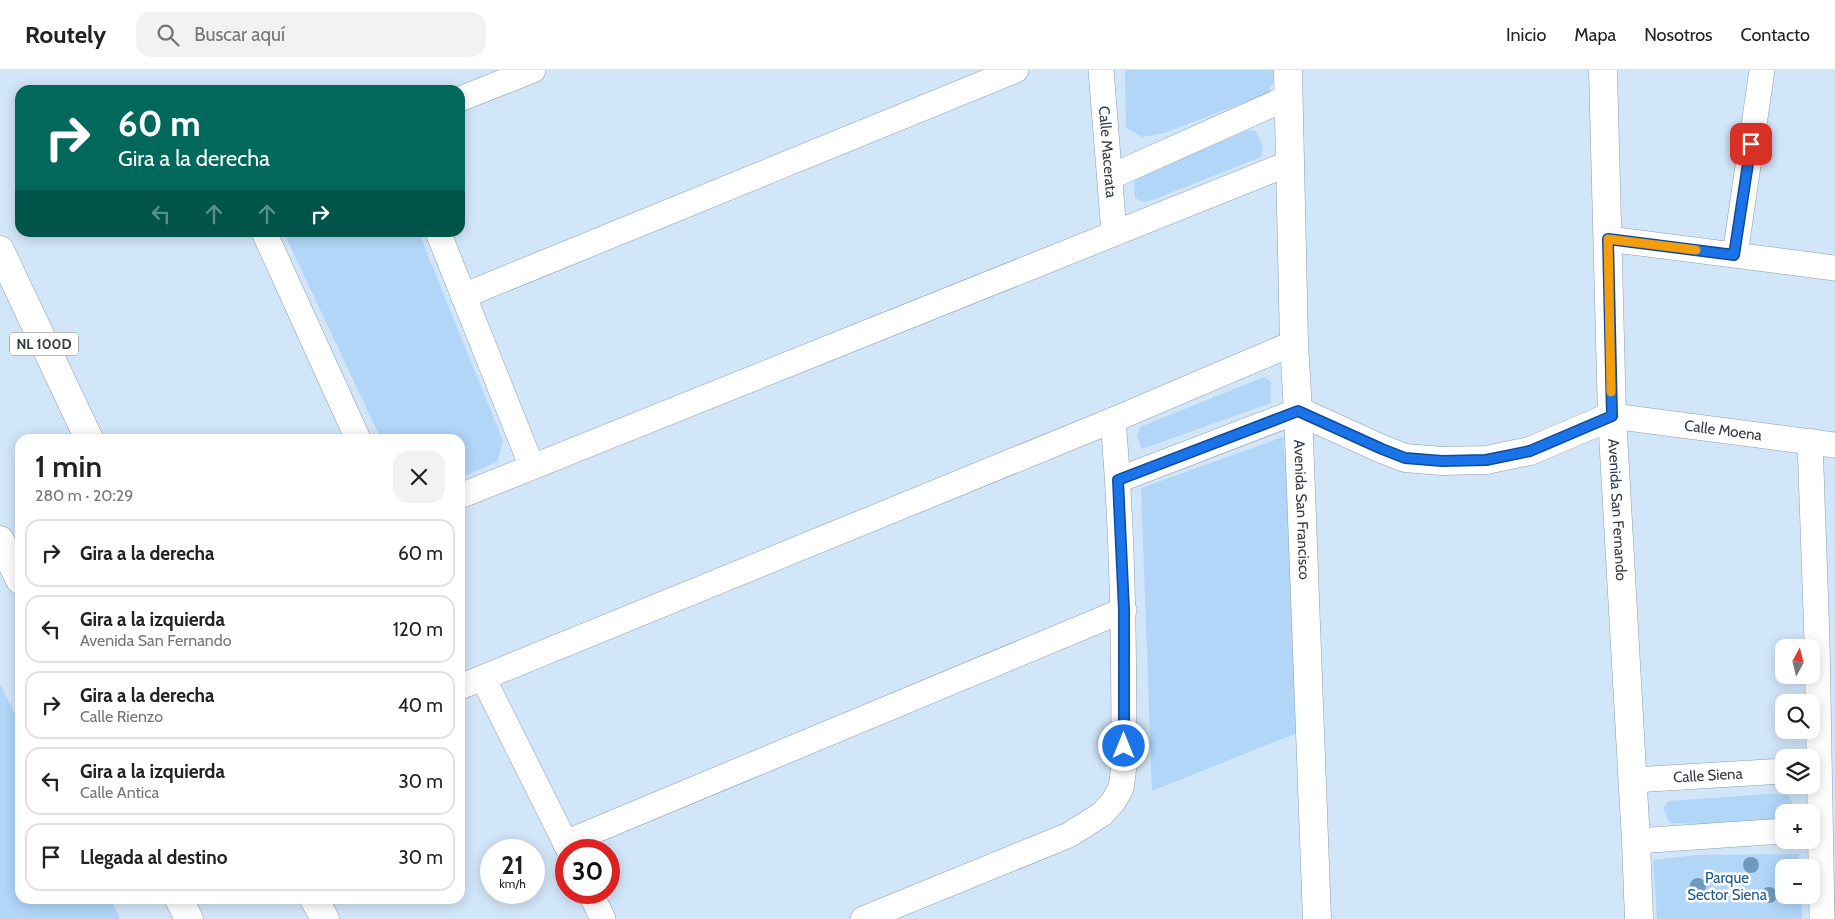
<!DOCTYPE html>
<html lang="es">
<head>
<meta charset="utf-8">
<style>
  :root { --surface:#fff; --page:#f2f2f2; --text:#222; --muted:#767676; --line:#e0e0e0 }
  body { margin:0; font-family:Cabin,sans-serif; background:var(--page); color:var(--text); height:100vh; display:flex; flex-direction:column; font-size:19px; white-space:nowrap }
  * { box-sizing:border-box; margin:0 }
  p { font-size:16px; color:var(--muted) }
  .icon { flex:none; width:28px; height:28px; fill:none; stroke:currentColor; stroke-width:2; stroke-linecap:round; stroke-linejoin:round }
  .map { position:relative; flex:1; overflow:hidden }
  .details { position:absolute; left:15px; top:364px; width:450px; height:470px; display:flex; flex-direction:column; background:var(--surface); border-radius:15px; box-shadow:0 2px 12px #0003 }
  .details>* { flex:none }
  .top-card { position:absolute; left:15px; top:15px; width:450px; height:152px; border-radius:15px; box-shadow:0 2px 12px #0003; background:#00695c; color:#fff; overflow:hidden }
  .needle { width:32px; rotate:7deg }
  .buttons { position:absolute; left:1775px; top:569px; display:grid; gap:10px }
  .buttons a { display:grid; place-items:center; width:45px; height:45px; border-radius:10px; background:var(--surface); box-shadow:0 2px 12px #0003; font-size:25px }
  .speed { position:absolute; left:480px; top:769px; display:flex; gap:10px; font-size:25px; font-weight:700; text-align:center }
  .speed>* { display:grid; place-content:center; width:65px; height:65px; border-radius:50%; background:var(--surface); box-shadow:0 2px 12px #0003; line-height:1 }
  .speed small { font-size:12px; font-weight:400 }
  .speed .limit { border:8px solid #d22; background:#fff; color:#111 }
  .pin { position:absolute; display:grid; place-items:center; width:42px; height:42px; color:#fff; margin:-21px; border-radius:10px; box-shadow:0 2px 8px #0006 }
  .me { position:absolute; width:55px; margin:-28px; rotate:0deg; stroke-linejoin:round; filter:drop-shadow(0 0 4px #0008) }
  .turn { display:flex; align-items:center; gap:18px; height:105px; padding:0 20px; font-size:22px }
  .turn .icon { width:65px; height:65px; stroke-width:2.5 }
  .turn b { display:block; font-size:35px; line-height:42px }
  .lanes { display:flex; align-items:center; height:48px; padding:0 20px; background:#0003; justify-content:center; gap:25px; direction:ltr }
  .lanes .off { opacity:.35 }
  .round { display:grid; place-items:center; flex:none; width:52px; height:52px; border-radius:15px; background:var(--page) }
  .headline { display:flex; align-items:center; justify-content:space-between; height:85px; padding:0 20px }
  h1 { font-size:30px; font-weight:600; line-height:38px }
  ul { padding:0; list-style:none }
  li { display:flex; align-items:center; gap:15px; height:68px; margin:0 10px 8px; padding:0 10px; border:2px solid var(--line); border-radius:15px }
  li div { flex:1 }
  li b { display:block; font-size:19px }
  li em { font-style:normal }
  header { display:flex; align-items:center; gap:30px; box-sizing:border-box; height:70px; padding:0 25px; background:var(--surface); border-bottom:1px solid var(--line) }
  header strong { font-size:24px }
  nav { display:flex; gap:28px; margin-inline-start:auto; font-size:18px }
  .search { width:350px; height:45px; background:var(--page); display:flex; align-items:center; gap:12px; box-sizing:border-box; padding:0 18px; border-radius:15px; color:var(--muted); font-size:19px }
  .map>svg:first-child { display:block }
  .green { fill:#b1d6f8 }
  .lines { fill:none; stroke-linecap:round; stroke-linejoin:round }
  .street-casing { stroke:#8b9eaf; stroke-width:26 }
  .secondary-casing { stroke:#8b9eaf; stroke-width:29 }
  .highway-casing { stroke:#8b9eaf; stroke-width:29 }
  .street { stroke:#fff; stroke-width:25 }
  .secondary { stroke:#fff; stroke-width:28 }
  .highway { stroke:#fff; stroke-width:28 }
  .tree { fill:#6e9abe }
  .route-casing { stroke:#114b97; stroke-width:12 }
  .route { stroke:#1a73e8; stroke-width:9 }
  .slow { stroke:#f59e0b; stroke-width:9 }
  .labels { text-anchor:middle; dominant-baseline:central; stroke-width:5; stroke-linejoin:round; paint-order:stroke }
  .shield { fill:#fff; stroke:#71767b; stroke-width:1 }
  .shield-label { font-size:14px; font-weight:bold; fill:#343b43 }
  .street-label { font-size:15px; fill:#343b43; stroke:#fff }
  .park-label { font-size:15px; fill:#1c5b8d; stroke:#fff }
</style>
</head>
<body>
<header>
<strong>Routely</strong>
<div class="search"><svg class="icon" aria-label="search" viewBox="0 0 24 24"><circle cx="10" cy="10" r="6"/><path d="M15 15l6 6"/></svg>Buscar aquí</div>
<nav><a>Inicio</a><a>Mapa</a><a>Nosotros</a><a>Contacto</a></nav>
</header>
<div class="map">
<svg width="1835" height="849" viewBox="0 0 1835 849">
  <rect width="100%" height="100%" fill="#d2e6f9"/>
  <!-- green -->
  <g class="green">
    <polygon points="1125,0 1273,0 1273,13 1268,23 1165,63 1142,67 1126,58"/>
    <polygon points="1249,60 1256,61 1263,76 1261,87 1155,129 1143,132 1135,128 1134,112 1139,106"/>
    <polygon points="284,163 419,163 503,371 497,392 460,408 460,369 381,369"/>
    <polygon points="1264,307 1271,312 1271,333 1142,379 1137,365 1140,357"/>
    <polygon points="1283,367 1288,424 1299,662 1152,721 1141,418"/>
    <polygon points="0,614 20,654 20,829 110,829 120,849 0,849"/>
    <polygon points="1769,724 1789,725 1796,742 1784,742 1784,752 1730,755 1670,753 1663,738 1669,731"/>
    <polygon points="1799,784 1799,797 1784,798 1784,825 1801,825 1802,849 1657,849 1653,790 1698,785"/>
  </g>
  <g class="lines">
    <!-- street casing -->
    <g class="street-casing">
      <g id="street">
        <path id="s1" d="M1101,0L1114,163"/>
        <polyline points="460,29 533,0"/>
        <polyline points="1110,107 1289,27"/>
        <polyline points="264,162 358,369"/>
        <polyline points="438,162 532,397"/>
        <polyline points="1608,169 1835,198"/>
        <polyline points="1735,185 1762,0"/>
        <polyline points="463,226 1016,0"/>
        <path id="s2" d="M1612,346L1835,375"/>
        <polyline points="1810,371 1817,570 1822,849"/>
        <polyline points="1118,410 1298,341"/>
        <polyline points="460,426 1290,93"/>
        <polyline points="483,608 569,780"/>
        <polyline points="460,617 1113,350 1294,273"/>
        <path id="s3" d="M1633,710L1784,701"/>
        <polyline points="1636,771 1784,761"/>
        <polyline points="565,773 1124,540"/>
        <polyline points="590,822 603,849"/>
        <path d="M863,849L1069,765L1102,744L1113,732L1121,718L1124,696C1124,580 1123,465 1113,350"/>
      </g>
    </g>
    <!-- secondary casing -->
    <g class="secondary-casing">
      <g id="secondary">
        <path id="s4" d="M1288,0L1294,273L1298,341L1317,849"/>
        <path id="s5" d="M1603,0L1612,346L1636,771L1639,849"/>
        <polyline points="1298,341 1382,379 1405,388 1442,391 1486,390 1530,381 1612,346"/>
      </g>
    </g>
    <!-- highway casing -->
    <g class="highway-casing">
      <g id="highway">
        <polyline points="0,180 89,369"/>
        <polyline points="0,470 20,510"/>
        <polyline points="179,829 189,849"/>
        <polyline points="314,829 325,849"/>
      </g>
    </g>
    <!-- street -->
    <use href="#street" class="street"/>
    <!-- secondary -->
    <use href="#secondary" class="secondary"/>
    <!-- highway -->
    <use href="#highway" class="highway"/>
  </g>
  <!-- trees -->
  <g class="tree">
    <circle cx="1751" cy="795" r="8"/>
    <circle cx="1698" cy="816" r="8"/>
    <circle cx="1769" cy="825" r="8"/>
  </g>
  <g class="lines">
    <!-- route casing -->
    <g class="route-casing">
      <polyline id="route" points="1124,676 1124,540 1118,410 1298,341 1382,379 1405,388 1442,391 1486,390 1530,381 1612,346 1608,169 1734,185 1751,74"/>
    </g>
    <!-- route -->
    <use href="#route" class="route"/>
    <!-- slow -->
    <polyline class="slow" points="1611,322 1608,169 1696,180"/>
  </g>
  <g class="labels">
    <!-- shield labels -->
    <rect class="shield" x="10" y="262.5" width="68" height="23" rx="4"/>
    <g class="shield-label">
      <text x="44" y="274">NL 100D</text>
    </g>
    <!-- street labels -->
    <g class="street-label">
      <text stroke="none"><textPath href="#s1" startOffset="82">Calle Macerata</textPath></text>
      <text stroke="none"><textPath href="#s2" startOffset="112">Calle Moena</textPath></text>
      <text stroke="none"><textPath href="#s4" startOffset="440">Avenida San Francisco</textPath></text>
      <text stroke="none"><textPath href="#s5" startOffset="440">Avenida San Fernando</textPath></text>
      <text stroke="none"><textPath href="#s3" startOffset="75">Calle Siena</textPath></text>
    </g>
    <!-- park labels -->
    <g class="park-label">
      <text x="1727" y="808">Parque<tspan x="1727" dy="17">Sector Siena</tspan></text>
    </g>
  </g>
</svg>
<div class="buttons">
<a><svg class="needle" viewBox="-14 -14 28 28"><path d="M0-13l5 13h-10z" fill="#e53935"/><path d="M0 13l5-13h-10z" fill="#767676"/></svg></a>
<a><svg class="icon" aria-label="search" viewBox="0 0 24 24"><circle cx="10" cy="10" r="6"/><path d="M15 15l6 6"/></svg></a>
<a><svg class="icon" aria-label="layers" viewBox="0 0 24 24"><path d="M12 4l9 5-9 5-9-5zM3 14l9 5 9-5"/></svg></a>
<a>+</a>
<a>−</a>
</div>
<div class="speed"><div>21<small>km/h</small></div><div class="limit">30</div></div>
<div class="pin" style="left:1751px;top:74px;background:#d93025"><svg class="icon" aria-label="arrive" viewBox="0 0 24 24"><path d="M6 21V4h12l-3 4 3 4H6"/></svg></div>
<svg class="me" style="left:1124px;top:676px" viewBox="-20 -20 40 40"><circle r="17" fill="#1a73e8" stroke="#fff" stroke-width="3"/><path d="M0-11L8 9 0 5-8 9z" fill="#fff"/></svg>
<div class="top-card">
<div class="turn"><svg class="icon" aria-label="right" viewBox="0 0 24 24"><path d="M7 20v-9h11M14 6l5 5-5 5"/></svg><div><b>60 m</b>Gira a la derecha</div></div>
<div class="lanes"><svg class="icon off" aria-label="left" viewBox="0 0 24 24"><path d="M17 20v-9H6M10 6l-5 5 5 5"/></svg><svg class="icon off" aria-label="ahead" viewBox="0 0 24 24"><path d="M12 20V5M6 11l6-6 6 6"/></svg><svg class="icon off" aria-label="ahead" viewBox="0 0 24 24"><path d="M12 20V5M6 11l6-6 6 6"/></svg><svg class="icon" aria-label="right" viewBox="0 0 24 24"><path d="M7 20v-9h11M14 6l5 5-5 5"/></svg></div>
</div>
<section class="details">
<div class="headline"><div><h1>1 min</h1><p>280 m · 20:29</p></div><a class="round"><svg class="icon" aria-label="close" viewBox="0 0 24 24"><path d="M6 6l12 12M18 6L6 18"/></svg></a></div>
<ul>
<li><svg class="icon" aria-label="right" viewBox="0 0 24 24"><path d="M7 20v-9h11M14 6l5 5-5 5"/></svg><div><b>Gira a la derecha</b></div><em>60 m</em></li>
<li><svg class="icon" aria-label="left" viewBox="0 0 24 24"><path d="M17 20v-9H6M10 6l-5 5 5 5"/></svg><div><b>Gira a la izquierda</b><p>Avenida San Fernando</p></div><em>120 m</em></li>
<li><svg class="icon" aria-label="right" viewBox="0 0 24 24"><path d="M7 20v-9h11M14 6l5 5-5 5"/></svg><div><b>Gira a la derecha</b><p>Calle Rienzo</p></div><em>40 m</em></li>
<li><svg class="icon" aria-label="left" viewBox="0 0 24 24"><path d="M17 20v-9H6M10 6l-5 5 5 5"/></svg><div><b>Gira a la izquierda</b><p>Calle Antica</p></div><em>30 m</em></li>
<li><svg class="icon" aria-label="arrive" viewBox="0 0 24 24"><path d="M6 21V4h12l-3 4 3 4H6"/></svg><div><b>Llegada al destino</b></div><em>30 m</em></li>
</ul>
</section>
</div>
</body>
</html>
